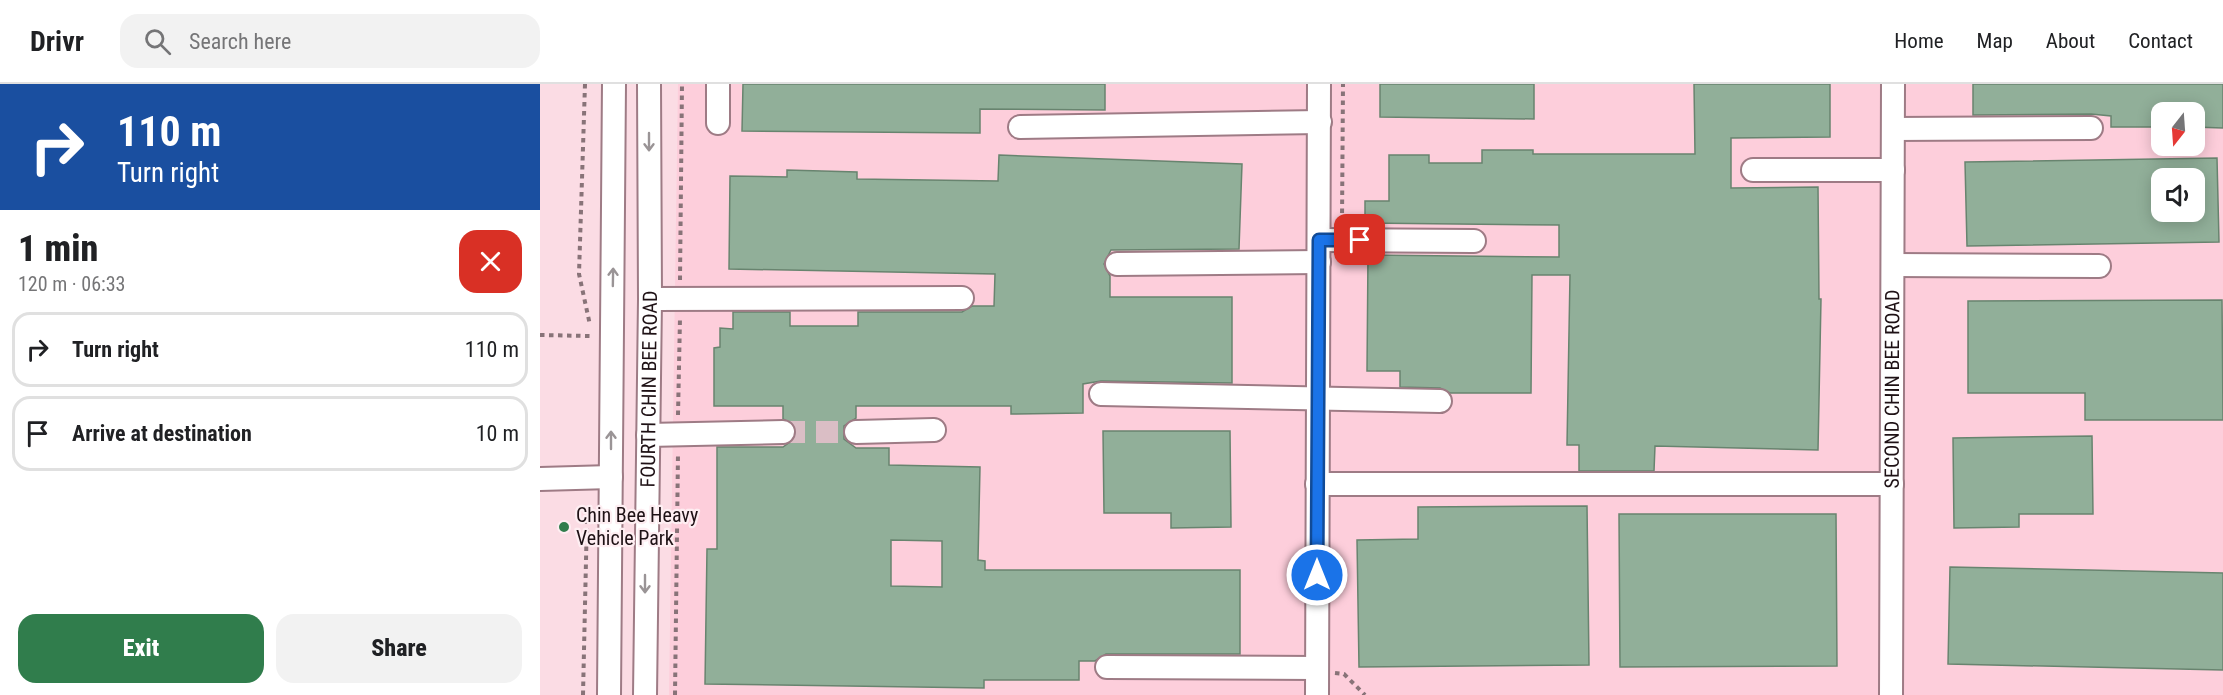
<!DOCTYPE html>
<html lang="en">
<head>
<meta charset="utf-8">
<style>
  :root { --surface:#fff; --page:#f2f2f2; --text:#202124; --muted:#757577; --line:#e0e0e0; --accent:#307d4c }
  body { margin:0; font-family:"Roboto Condensed",sans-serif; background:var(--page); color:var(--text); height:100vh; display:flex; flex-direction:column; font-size:22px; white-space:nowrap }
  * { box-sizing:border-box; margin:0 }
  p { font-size:20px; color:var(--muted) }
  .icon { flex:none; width:33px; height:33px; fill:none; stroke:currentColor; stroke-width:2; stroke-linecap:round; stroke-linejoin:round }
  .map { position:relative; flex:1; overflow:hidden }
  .side { display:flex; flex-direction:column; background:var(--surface); width:540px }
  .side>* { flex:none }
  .guide { background:#1a4fa0; color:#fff; overflow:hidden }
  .needle { width:39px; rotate:197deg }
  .fabs { position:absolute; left:1611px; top:18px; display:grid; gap:12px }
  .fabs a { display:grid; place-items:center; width:54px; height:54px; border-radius:12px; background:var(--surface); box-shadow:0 3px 15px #0003; font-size:30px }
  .pin { position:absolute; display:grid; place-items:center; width:51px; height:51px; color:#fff; margin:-26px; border-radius:12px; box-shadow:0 3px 9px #0006 }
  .me { position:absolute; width:66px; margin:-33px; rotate:0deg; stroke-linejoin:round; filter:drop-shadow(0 0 4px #0008) }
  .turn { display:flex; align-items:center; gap:21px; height:126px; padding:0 18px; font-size:27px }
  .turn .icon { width:78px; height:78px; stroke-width:2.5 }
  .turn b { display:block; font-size:42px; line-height:51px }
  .round { display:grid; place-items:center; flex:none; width:63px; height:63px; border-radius:18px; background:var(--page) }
  .headline { display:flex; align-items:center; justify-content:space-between; height:102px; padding:0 18px }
  h1 { font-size:36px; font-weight:800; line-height:45px }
  .action { display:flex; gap:12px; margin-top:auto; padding:12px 18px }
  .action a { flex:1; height:69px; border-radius:18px; background:var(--accent); color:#fff; font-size:24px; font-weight:800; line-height:69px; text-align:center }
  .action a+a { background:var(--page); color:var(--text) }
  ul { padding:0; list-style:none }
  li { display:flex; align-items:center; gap:18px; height:75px; margin:0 12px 9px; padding:0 6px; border:3px solid var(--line); border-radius:18px }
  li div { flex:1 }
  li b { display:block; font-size:22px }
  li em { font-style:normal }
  header { display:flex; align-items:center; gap:36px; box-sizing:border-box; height:84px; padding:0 30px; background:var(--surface); border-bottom:2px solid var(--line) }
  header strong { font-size:28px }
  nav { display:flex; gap:33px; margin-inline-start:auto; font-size:21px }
  .search { width:420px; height:54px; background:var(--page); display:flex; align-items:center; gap:15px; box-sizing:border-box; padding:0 21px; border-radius:18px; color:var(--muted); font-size:22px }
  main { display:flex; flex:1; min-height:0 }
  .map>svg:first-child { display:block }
  .built { fill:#fdcedb; fill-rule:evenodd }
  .building { fill:#91af99; stroke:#68846f; stroke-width:1.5; fill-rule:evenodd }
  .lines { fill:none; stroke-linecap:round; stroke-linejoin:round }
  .minor-tunnel { stroke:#dabec5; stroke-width:22; stroke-dasharray:22 11; stroke-linecap:butt }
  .minor-casing { stroke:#9e7b85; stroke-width:26 }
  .path { stroke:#887378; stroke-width:4; stroke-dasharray:4.5 4.5; stroke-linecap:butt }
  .minor { stroke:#fff; stroke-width:22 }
  .oneway { stroke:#9a9496 }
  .route-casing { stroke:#114b97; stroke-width:15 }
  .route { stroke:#1a73e8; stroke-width:10 }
  .poi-dot { fill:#307d4c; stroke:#feeef2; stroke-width:2 }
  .labels { text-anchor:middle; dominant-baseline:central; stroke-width:4.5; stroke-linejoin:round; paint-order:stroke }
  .street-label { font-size:20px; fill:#1e1115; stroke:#feeef2 }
  .poi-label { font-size:20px; fill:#1e1115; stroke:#feeef2; text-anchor:start }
</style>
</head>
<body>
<header>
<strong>Drivr</strong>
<div class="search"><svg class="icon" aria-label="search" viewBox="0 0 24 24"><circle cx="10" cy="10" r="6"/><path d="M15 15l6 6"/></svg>Search here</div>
<nav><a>Home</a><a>Map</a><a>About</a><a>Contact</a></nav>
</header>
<main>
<section class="side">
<div class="guide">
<div class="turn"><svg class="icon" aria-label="right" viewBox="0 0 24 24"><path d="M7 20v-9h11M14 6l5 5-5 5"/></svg><div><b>110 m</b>Turn right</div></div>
</div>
<div class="headline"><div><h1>1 min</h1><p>120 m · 06:33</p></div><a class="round" style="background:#d93025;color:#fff"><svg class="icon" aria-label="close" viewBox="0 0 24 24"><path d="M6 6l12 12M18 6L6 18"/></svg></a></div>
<ul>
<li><svg class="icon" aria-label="right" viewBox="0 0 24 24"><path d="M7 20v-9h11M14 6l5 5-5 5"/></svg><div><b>Turn right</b></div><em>110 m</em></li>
<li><svg class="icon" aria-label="arrive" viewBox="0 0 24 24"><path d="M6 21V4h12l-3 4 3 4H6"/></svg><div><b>Arrive at destination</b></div><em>10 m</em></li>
</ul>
<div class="action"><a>Exit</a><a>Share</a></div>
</section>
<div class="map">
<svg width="1683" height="611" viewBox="0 0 1683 611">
  <rect width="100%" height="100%" fill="#fbdce4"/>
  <!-- built -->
  <path class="built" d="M138,0H1683V611H129ZM1622,28H1654V62H1622ZM1622,94H1654V128H1622Z"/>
  <!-- building -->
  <g class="building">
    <polygon points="203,0 565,0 565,26 440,25 440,49 202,47"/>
    <polygon points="840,0 994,0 994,35 840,33"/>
    <polygon points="1154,0 1290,0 1290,53 1191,54 1191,104 1278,103 1279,215 1281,215 1278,366 1115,362 1114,387 1039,387 1039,361 1027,361 1030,191 992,191 991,309 910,309 900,304 860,303 860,287 827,287 828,171 1019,173 1019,141 825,139 825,117 849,117 849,71 889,71 889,79 942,79 942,66 993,66 993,70 1155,70"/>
    <polygon points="1433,0 1683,0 1683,44 1654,43 1654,28 1622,28 1622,43 1571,43 1571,32 1551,30 1433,31"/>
    <path d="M459,71L702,80L699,165L571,166L564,180L570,192V213H692V299L561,297L543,300V329L471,330V322H316V334L304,342V355L316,364H349V381L440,383L438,476L445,477V486H700V570H566L555,577H539V596H444V604L165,600L167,465H177V363H243L254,355L256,348L254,341L243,335V322H174V264L180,263V244L193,245V228H250V242H318V228H422L432,222H454L455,190L189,185L190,92L247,93V86L317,88V95L458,97ZM351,456L402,457V503L351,502Z"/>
    <path d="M1677,74L1679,158L1427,162L1425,78ZM1622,94H1654V128H1622Z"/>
    <polygon points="1682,216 1683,336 1545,336 1545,309 1428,309 1428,217"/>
    <polygon points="563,347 690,347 691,443 631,444 631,429 564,429"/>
    <polygon points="1552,352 1553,430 1479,430 1479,443 1414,444 1413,354"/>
    <polygon points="1047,422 1049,581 819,583 817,456 878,455 878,423"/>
    <polygon points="1079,430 1296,430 1297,582 1080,583"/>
    <polygon points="1410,483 1683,489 1683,586 1408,580"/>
  </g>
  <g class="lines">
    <!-- minor-tunnel -->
    <polyline class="minor-tunnel" points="243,348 316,348"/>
    <!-- minor casing -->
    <g class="minor-casing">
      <g id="minor">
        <polyline points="178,39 178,0"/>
        <polyline points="480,43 780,38"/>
        <polyline points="1353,45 1551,44"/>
        <polyline points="1213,86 1353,86"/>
        <polyline points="779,156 934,157"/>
        <polyline points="577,180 779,178"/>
        <polyline points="1353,181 1559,182"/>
        <polyline points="110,215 422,214"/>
        <polyline points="561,310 900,317"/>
        <polyline points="316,348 394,346"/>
        <polyline points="108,351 243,348"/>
        <polyline points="0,395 71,393"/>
        <polyline points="777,400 1352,400"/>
        <polyline points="567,583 776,584"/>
        <polyline points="69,611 74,0"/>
        <path id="s1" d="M105,611L110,215L109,0"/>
        <polyline points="777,611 779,0"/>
        <path id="s2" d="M1351,611L1353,0"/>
      </g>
    </g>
    <!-- path -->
    <g class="path">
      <polyline points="45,0 39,190 50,241"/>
      <polyline points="802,138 803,0"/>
      <polyline points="140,196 142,0"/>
      <polyline points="0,251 50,252"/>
      <polyline points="138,331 140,234"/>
      <polyline points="795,589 804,590 825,611"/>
      <polyline points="43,611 47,432"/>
      <polyline points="135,611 138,369"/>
    </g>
    <!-- minor -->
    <use href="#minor" class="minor"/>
  </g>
  <!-- one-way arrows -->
  <defs><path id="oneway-shaft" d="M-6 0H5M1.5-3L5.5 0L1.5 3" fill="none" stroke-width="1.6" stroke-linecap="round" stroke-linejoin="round" transform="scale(1.5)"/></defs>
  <g class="oneway">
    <use href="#oneway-shaft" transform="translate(109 58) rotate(90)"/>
    <use href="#oneway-shaft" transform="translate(73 193) rotate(-89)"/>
    <use href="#oneway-shaft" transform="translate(71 356) rotate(-90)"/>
    <use href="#oneway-shaft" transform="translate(105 500) rotate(90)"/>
  </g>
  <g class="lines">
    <!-- route casing -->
    <g class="route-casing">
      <polyline id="route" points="777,491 779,156 820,156"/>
    </g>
    <!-- route -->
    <use href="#route" class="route"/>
  </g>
  <!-- markers -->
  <circle class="poi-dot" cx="24" cy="443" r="6"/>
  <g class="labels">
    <!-- street labels -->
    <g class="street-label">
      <text stroke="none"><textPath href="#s1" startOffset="306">FOURTH CHIN BEE ROAD</textPath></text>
      <text stroke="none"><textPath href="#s2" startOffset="306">SECOND CHIN BEE ROAD</textPath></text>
    </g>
    <!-- poi labels -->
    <g class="poi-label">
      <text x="36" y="431">Chin Bee Heavy<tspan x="36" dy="23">Vehicle Park</tspan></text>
    </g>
  </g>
</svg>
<div class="fabs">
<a><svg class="needle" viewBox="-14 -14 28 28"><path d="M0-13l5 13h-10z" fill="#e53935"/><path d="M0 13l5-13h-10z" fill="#757577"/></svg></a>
<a><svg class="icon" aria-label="sound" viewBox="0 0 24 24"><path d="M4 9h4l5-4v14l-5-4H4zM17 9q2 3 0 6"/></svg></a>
</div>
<div class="pin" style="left:820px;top:156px;background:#d93025"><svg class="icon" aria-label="arrive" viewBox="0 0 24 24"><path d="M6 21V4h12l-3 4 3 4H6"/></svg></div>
<svg class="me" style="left:777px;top:491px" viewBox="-20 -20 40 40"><circle r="17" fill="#1a73e8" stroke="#fff" stroke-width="3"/><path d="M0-11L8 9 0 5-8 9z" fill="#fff"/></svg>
</div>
</main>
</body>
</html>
